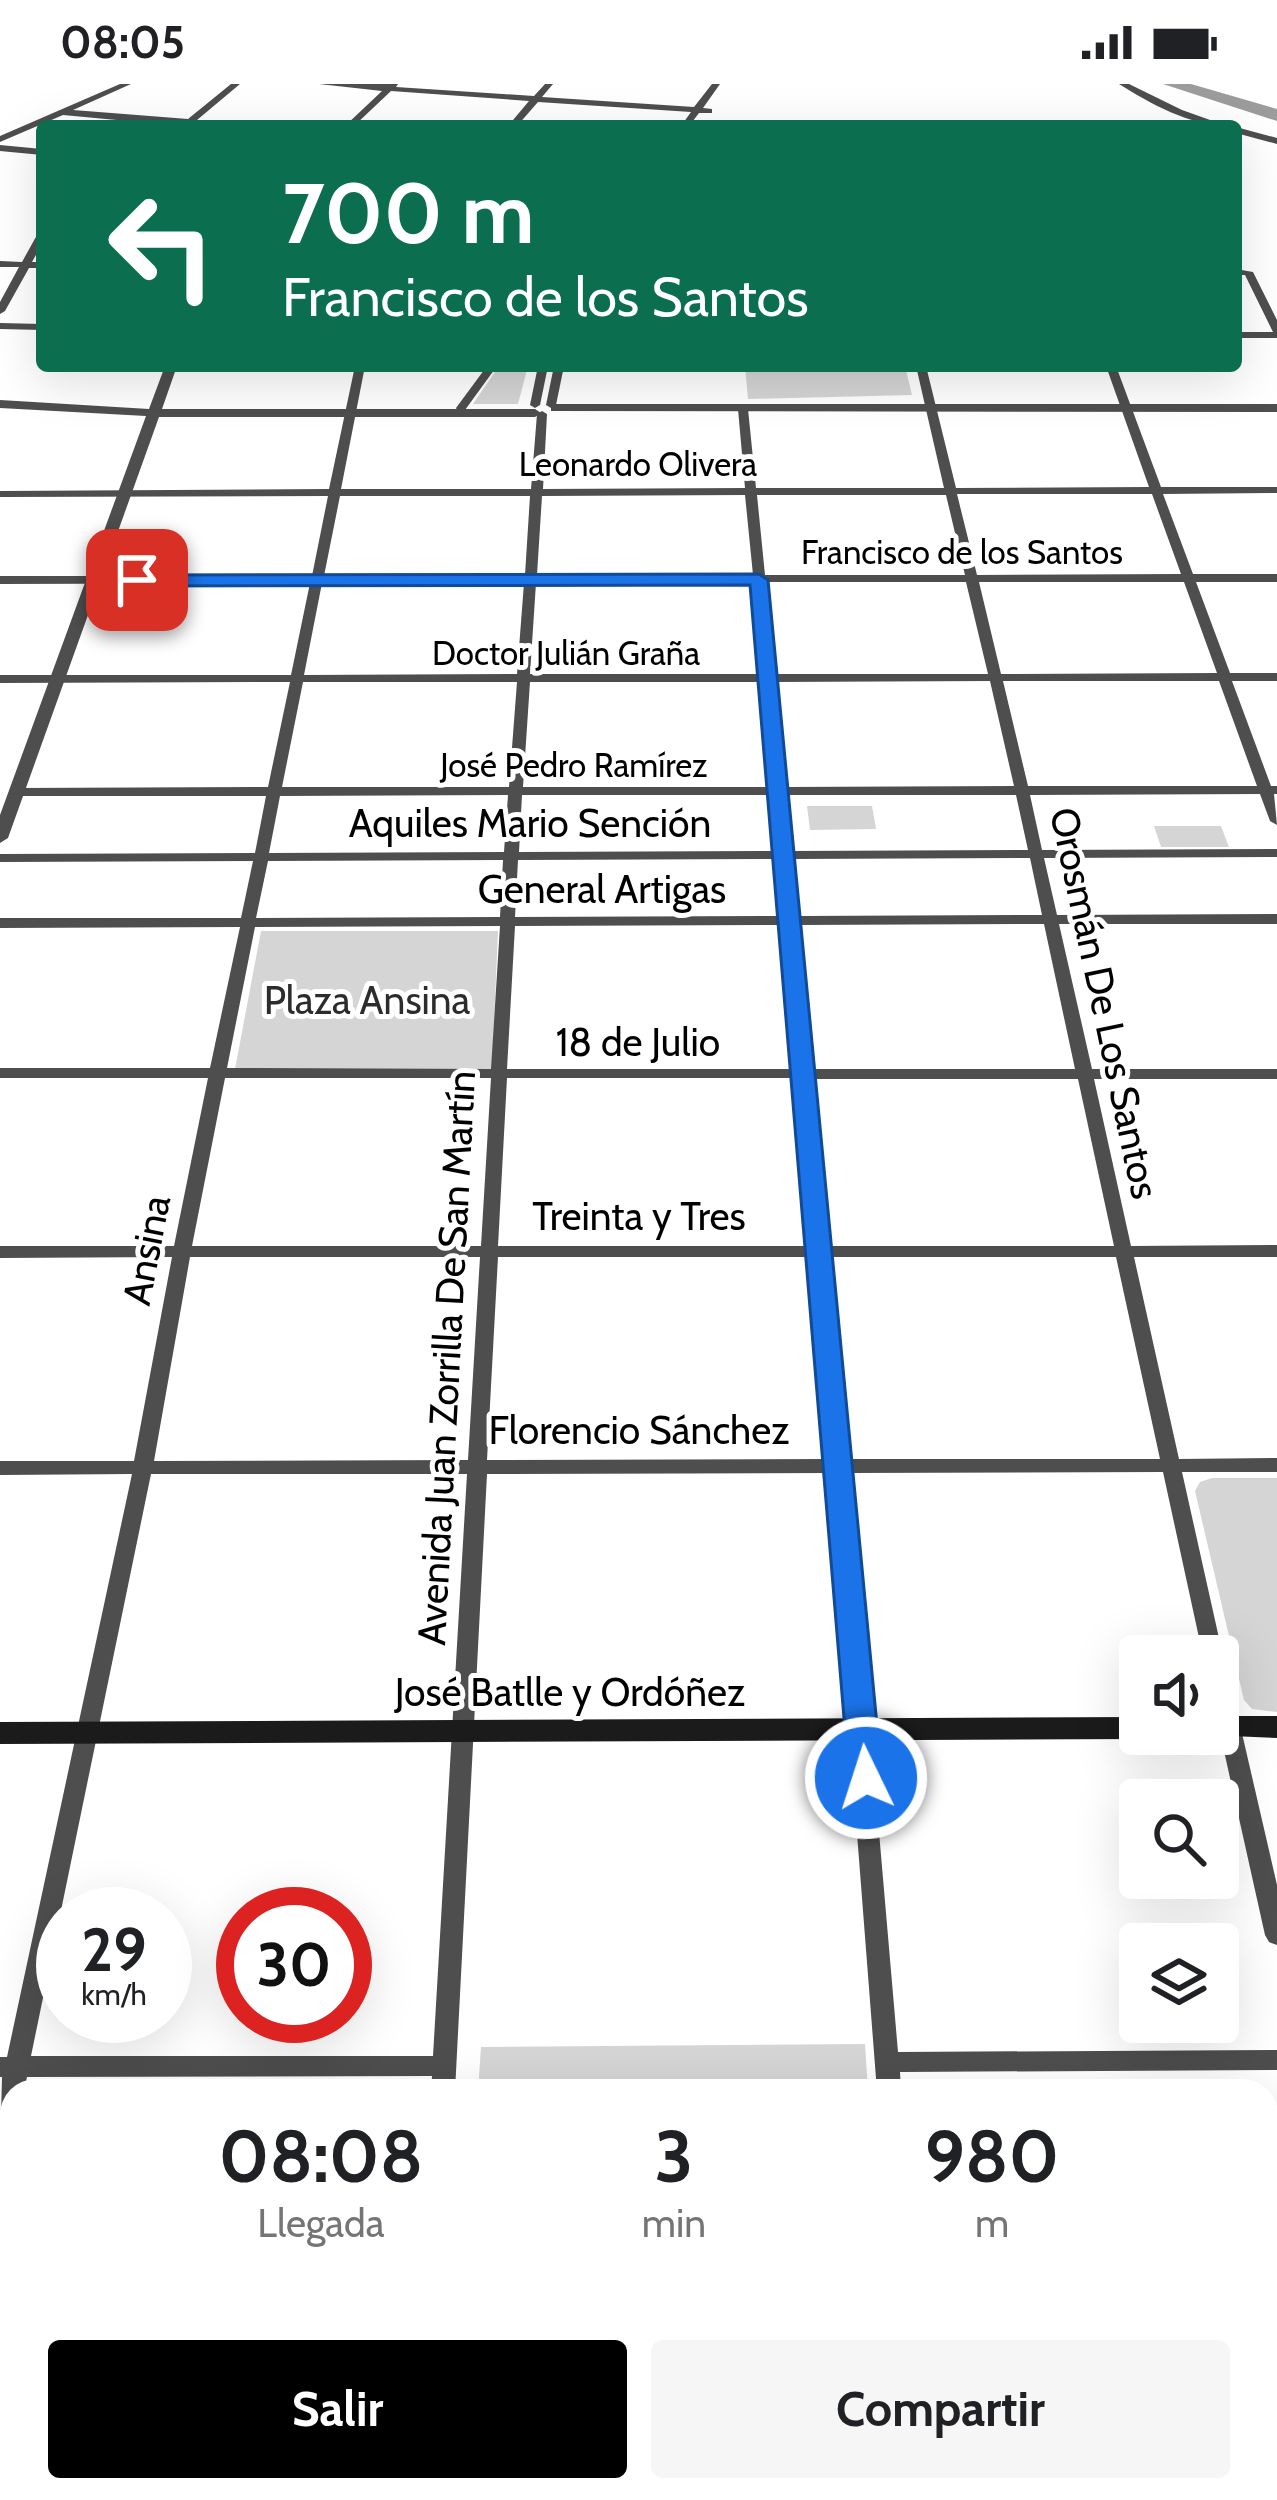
<!DOCTYPE html>
<html lang="es">
<head>
<meta charset="utf-8">
<style>
  :root { --surface:#fff; --page:#f6f6f6; --text:#202124; --muted:#757577; --accent:#000 }
  body { margin:0; font-family:Cabin,sans-serif; background:var(--page); color:var(--text); height:100vh; display:flex; flex-direction:column; font-size:45px; white-space:nowrap }
  * { box-sizing:border-box; margin:0 }
  p { font-size:39px; color:var(--muted) }
  .icon { flex:none; width:66px; height:66px; fill:none; stroke:currentColor; stroke-width:2; stroke-linecap:round; stroke-linejoin:round }
  .map { position:relative; flex:1; overflow:hidden }
  .side { position:absolute; left:0px; top:1995px; width:1278px; height:423px; display:flex; flex-direction:column; background:var(--surface); border-radius:36px 36px 0 0; box-shadow:0 12px 48px #0002 }
  .side>* { flex:none }
  .banner { position:absolute; left:36px; top:36px; width:1206px; height:252px; border-radius:12px; box-shadow:0 12px 48px #0002; background:#0b6e4f; color:#fff; overflow:hidden }
  .fabs { position:absolute; left:1119px; top:1551px; display:grid; gap:24px }
  .fabs a { display:grid; place-items:center; width:120px; height:120px; border-radius:12px; background:var(--surface); box-shadow:0 12px 48px #0002; font-size:60px }
  .speed { position:absolute; left:36px; top:1803px; display:flex; gap:24px; font-size:60px; font-weight:700; text-align:center }
  .speed>* { display:grid; place-content:center; width:156px; height:156px; border-radius:50%; background:var(--surface); box-shadow:0 12px 48px #0002; line-height:1 }
  .speed small { font-size:30px; font-weight:400 }
  .speed .limit { border:18px solid #d22; background:#fff; color:#111 }
  .pin { position:absolute; display:grid; place-items:center; width:102px; height:102px; color:#fff; margin:-51px; border-radius:24px; box-shadow:0 6px 18px #0006 }
  .me { position:absolute; width:132px; margin:-66px; rotate:356deg; stroke-linejoin:round; filter:drop-shadow(0 0 9px #0008) }
  .turn { display:flex; align-items:center; gap:42px; height:252px; padding:0 48px; font-size:54px }
  .turn .icon { width:156px; height:156px; stroke-width:2.5 }
  .turn b { display:block; font-size:84px; line-height:102px }
  .eta { display:flex; justify-content:space-evenly; align-items:center; height:204px; text-align:center }
  .eta b { font-size:72px; font-weight:700; line-height:84px }
  .button { display:flex; gap:24px; margin-top:auto; padding:24px 48px }
  .button a { flex:1; height:138px; border-radius:12px; background:var(--accent); color:#fff; font-size:48px; font-weight:700; line-height:138px; text-align:center }
  .button a+a { background:var(--page); color:var(--text) }
  .status { display:flex; justify-content:space-between; align-items:center; height:84px; padding:0 60px; background:var(--surface); direction:ltr }
  .status svg { height:33px; fill:currentColor }
  .map>svg:first-child { display:block }
  .green { fill:#d5d5d5 }
  .lines { fill:none; stroke-linecap:round; stroke-linejoin:round }
  .river { fill:#9c9c9c; fill-rule:evenodd }
  .minor { fill:#4e4e4e; fill-rule:evenodd }
  .tertiary { fill:#4e4e4e; fill-rule:evenodd }
  .secondary { fill:#1b1b1b; fill-rule:evenodd }
  .route { fill:#1a73e8; stroke:#114b97; stroke-width:3 }
  .labels { text-anchor:middle; dominant-baseline:central; stroke-width:10; stroke-linejoin:round; paint-order:stroke }
  .far-street-label { font-size:33px; fill:#000; stroke:#fff }
  .street-label { font-size:39px; fill:#000; stroke:#fff }
  .park-label { font-size:39px; fill:#2c2c2c; stroke:#fff }
</style>
</head>
<body>
<div class="status"><b>08:05</b><svg viewBox="0 0 49 12"><path d="M0 12V9h3v3zM5 12V6h3v6zM10 12V3h3v9zM15 12V0h3v12zM26 1h20v11H26zM47 4h2v5h-2z"/></svg></div>
<div class="map">
<svg width="1277" height="2416" viewBox="0 0 1277 2416">
  <rect width="100%" height="100%" fill="#fff"/>
  <!-- green -->
  <g class="green">
    <polygon points="499,282 528,282 518,320 473,320"/>
    <polygon points="745,282 905,282 912,311 748,315"/>
    <polygon points="807,722 872,722 876,745 810,746"/>
    <polygon points="1154,742 1221,742 1229,763 1161,763"/>
    <polygon points="261,847 498,847 492,986 235,985"/>
    <polygon points="1212,1394 1277,1394 1277,1628 1252,1625 1244,1616 1195,1407 1200,1398"/>
    <polygon points="865,1960 868,2007 478,2007 481,1963"/>
  </g>
  <g class="lines">
    <!-- river -->
    <polygon class="river" points="1163,0 1191,0 1277,25 1277,37"/>
    <!-- minor -->
    <g class="minor">
      <polygon points="120,0 131,0 73,26 188,35 231,0 240,0 197,36 241,42 181,42 63,31 0,58 0,52"/>
      <polygon points="319,0 398,0 396,3 534,12 545,0 553,0 542,13 694,23 712,0 720,0 703,24 712,25 712,29 699,29 689,42 681,42 691,28 538,18 517,42 508,42 529,17 391,7 354,42 345,42 382,7"/>
      <path d="M1119,0H1129L1182,26L1227,42C1191,42 1149,19 1119,0Z"/>
      <polygon points="1236,43 1277,54 1277,60 1236,49"/>
      <polygon points="0,61 42,65 42,71 0,67"/>
      <polygon points="42,148 42,160 32,178 42,178 42,184 29,184 5,227 0,230 0,218 19,183 0,183 0,177 22,178 37,151"/>
      <polygon points="1236,185 1253,188 1277,236 1277,254 1236,254 1236,248 1273,248 1245,191 1236,191"/>
      <polygon points="0,239 42,240 42,246 0,245"/>
      <path d="M355,282H365L341,405H531L537,330L542,327L547,330L543,405L745,404L738,325L743,322L748,325L756,404H944L916,282H926L956,404L1149,403L1106,282H1116L1161,403H1277V409L1163,410L1193,490H1277V498H1196L1230,589H1277V597H1232L1271,702H1277V710H1274L1277,741L1270,737L1260,710L1030,711L1042,766L1277,765V773L1044,774L1057,831L1277,830V840H1059L1092,985H1277V995H1094L1131,1162L1277,1161V1173H1134L1179,1375L1277,1374V1388H1182L1223,1572L1218,1578V1572H1203L1163,1388L848,1389L898,1968L1277,1966V1986L900,1988L901,2007H877L829,1389L487,1390L455,2007H431L432,1992L27,1993L24,2007H12V2064L9,2071L0,2074L2,1993H0V1973H7L132,1390L0,1391V1377H134L172,1173L0,1174V1162H174L208,994H0V984H210L240,843L0,844V834H241L253,777L0,778V770L255,769L266,712H16L9,708L16,704L268,703L290,598L0,599V591H291L310,499L0,500V492H312L328,412L0,413V407L329,405ZM957,410H1152L1181,490L977,491ZM745,411L753,491H537L542,412ZM757,411H946L965,491H765ZM340,412H530L525,491L324,492ZM766,498H966L988,590H775ZM979,498H1184L1217,589L1001,590ZM322,499H524L517,590L304,591ZM536,499H753L762,590H530ZM990,597L1014,702L786,703L775,598ZM1003,597H1219L1257,702H1028ZM303,598H517L509,703H282ZM530,598H762L772,703H523ZM508,711L504,768L269,769L280,712ZM522,711H773L778,767L519,768ZM787,711H1016L1028,766L792,767ZM1030,774L1042,831L799,832L793,775ZM778,775L784,832L515,833L518,776ZM503,776L500,833L256,834L268,777ZM1044,840L1075,985H814L799,841ZM784,841L797,985H507L515,842ZM500,842L491,985L227,984L255,843ZM225,994H491L481,1162H192ZM507,994H798L811,1162H498ZM815,995H1078L1114,1162H829ZM190,1173H480L468,1376L154,1377ZM498,1173H812L828,1375L487,1376ZM830,1173H1116L1160,1375H847ZM151,1390H467L433,1972H31Z"/>
      <polygon points="487,282 497,282 465,326 457,326 456,324"/>
      <polygon points="538,282 548,282 540,321 535,324 530,321"/>
      <polygon points="554,282 564,282 556,321 551,324 546,321"/>
      <polygon points="1218,1585 1225,1587 1229,1593 1277,1801 1277,1861 1269,1858 1265,1851 1218,1640"/>
      <polygon points="1277,2363 1277,2389 1266,2390 1266,2364"/>
      <polygon points="12,2378 12,2406 0,2407 0,2379"/>
      <polygon points="406,2406 434,2406 433,2416 405,2416"/>
      <polygon points="906,2406 934,2406 935,2416 907,2416"/>
    </g>
    <!-- tertiary -->
    <g class="tertiary">
      <polygon points="165,282 177,282 162,325 535,325 541,329 535,333 159,333 8,754 0,759 0,731 146,332 0,324 0,316 149,325"/>
      <polygon points="555,320 1277,320 1277,328 551,327 551,321"/>
    </g>
    <!-- secondary -->
    <g class="secondary">
      <polygon points="1218,1632 1277,1632 1277,1654 1208,1651 1218,1650"/>
      <polygon points="1140,1633 1140,1650 1151,1650 1140,1655 0,1660 0,1638"/>
    </g>
  </g>
  <!-- route -->
  <polygon class="route" points="759,490 768,496 882,1694 877,1703 866,1707 854,1703 849,1694 750,501 137,502 127,496 137,491"/>
  <g class="labels">
    <!-- far-street labels -->
    <g class="far-street-label">
      <text x="638" y="380">Leonardo Olivera</text>
      <text x="962" y="468">Francisco de los Santos</text>
      <text x="566" y="569">Doctor Julián Graña</text>
      <text x="574" y="681">José Pedro Ramírez</text>
    </g>
    <!-- street labels -->
    <g class="street-label">
      <text x="530" y="739">Aquiles Mario Sención</text>
      <text x="602" y="805">General Artigas</text>
      <text transform="translate(1105 919) rotate(78)">Orosmán De Los Santos</text>
      <text x="638" y="958">18 de Julio</text>
      <text x="639" y="1132">Treinta y Tres</text>
      <text transform="translate(146 1166) rotate(-79)">Ansina</text>
      <text transform="translate(446 1274) rotate(-87)">Avenida Juan Zorrilla De San Martín</text>
      <text x="639" y="1346">Florencio Sánchez</text>
      <text x="570" y="1608">José Batlle y Ordóñez</text>
    </g>
    <!-- park labels -->
    <g class="park-label">
      <text x="367" y="916">Plaza Ansina</text>
    </g>
  </g>
</svg>
<div class="fabs">
<a><svg class="icon" aria-label="sound" viewBox="0 0 24 24"><path d="M4 9h4l5-4v14l-5-4H4zM17 9q2 3 0 6"/></svg></a>
<a><svg class="icon" aria-label="search" viewBox="0 0 24 24"><circle cx="10" cy="10" r="6"/><path d="M15 15l6 6"/></svg></a>
<a><svg class="icon" aria-label="layers" viewBox="0 0 24 24"><path d="M12 4l9 5-9 5-9-5zM3 14l9 5 9-5"/></svg></a>
</div>
<div class="speed"><div>29<small>km/h</small></div><div class="limit">30</div></div>
<div class="pin" style="left:137px;top:496px;background:#d93025"><svg class="icon" aria-label="arrive" viewBox="0 0 24 24"><path d="M6 21V4h12l-3 4 3 4H6"/></svg></div>
<svg class="me" style="left:866px;top:1694px" viewBox="-20 -20 40 40"><circle r="17" fill="#1a73e8" stroke="#fff" stroke-width="3"/><path d="M0-11L8 9 0 5-8 9z" fill="#fff"/></svg>
<div class="banner">
<div class="turn"><svg class="icon" aria-label="left" viewBox="0 0 24 24"><path d="M17 20v-9H6M10 6l-5 5 5 5"/></svg><div><b>700 m</b>Francisco de los Santos</div></div>
</div>
<section class="side">
<div class="eta">
<div><b>08:08</b><p>Llegada</p></div>
<div><b>3</b><p>min</p></div>
<div><b>980</b><p>m</p></div>
</div>
<div class="button"><a>Salir</a><a>Compartir</a></div>
</section>
</div>
</body>
</html>
